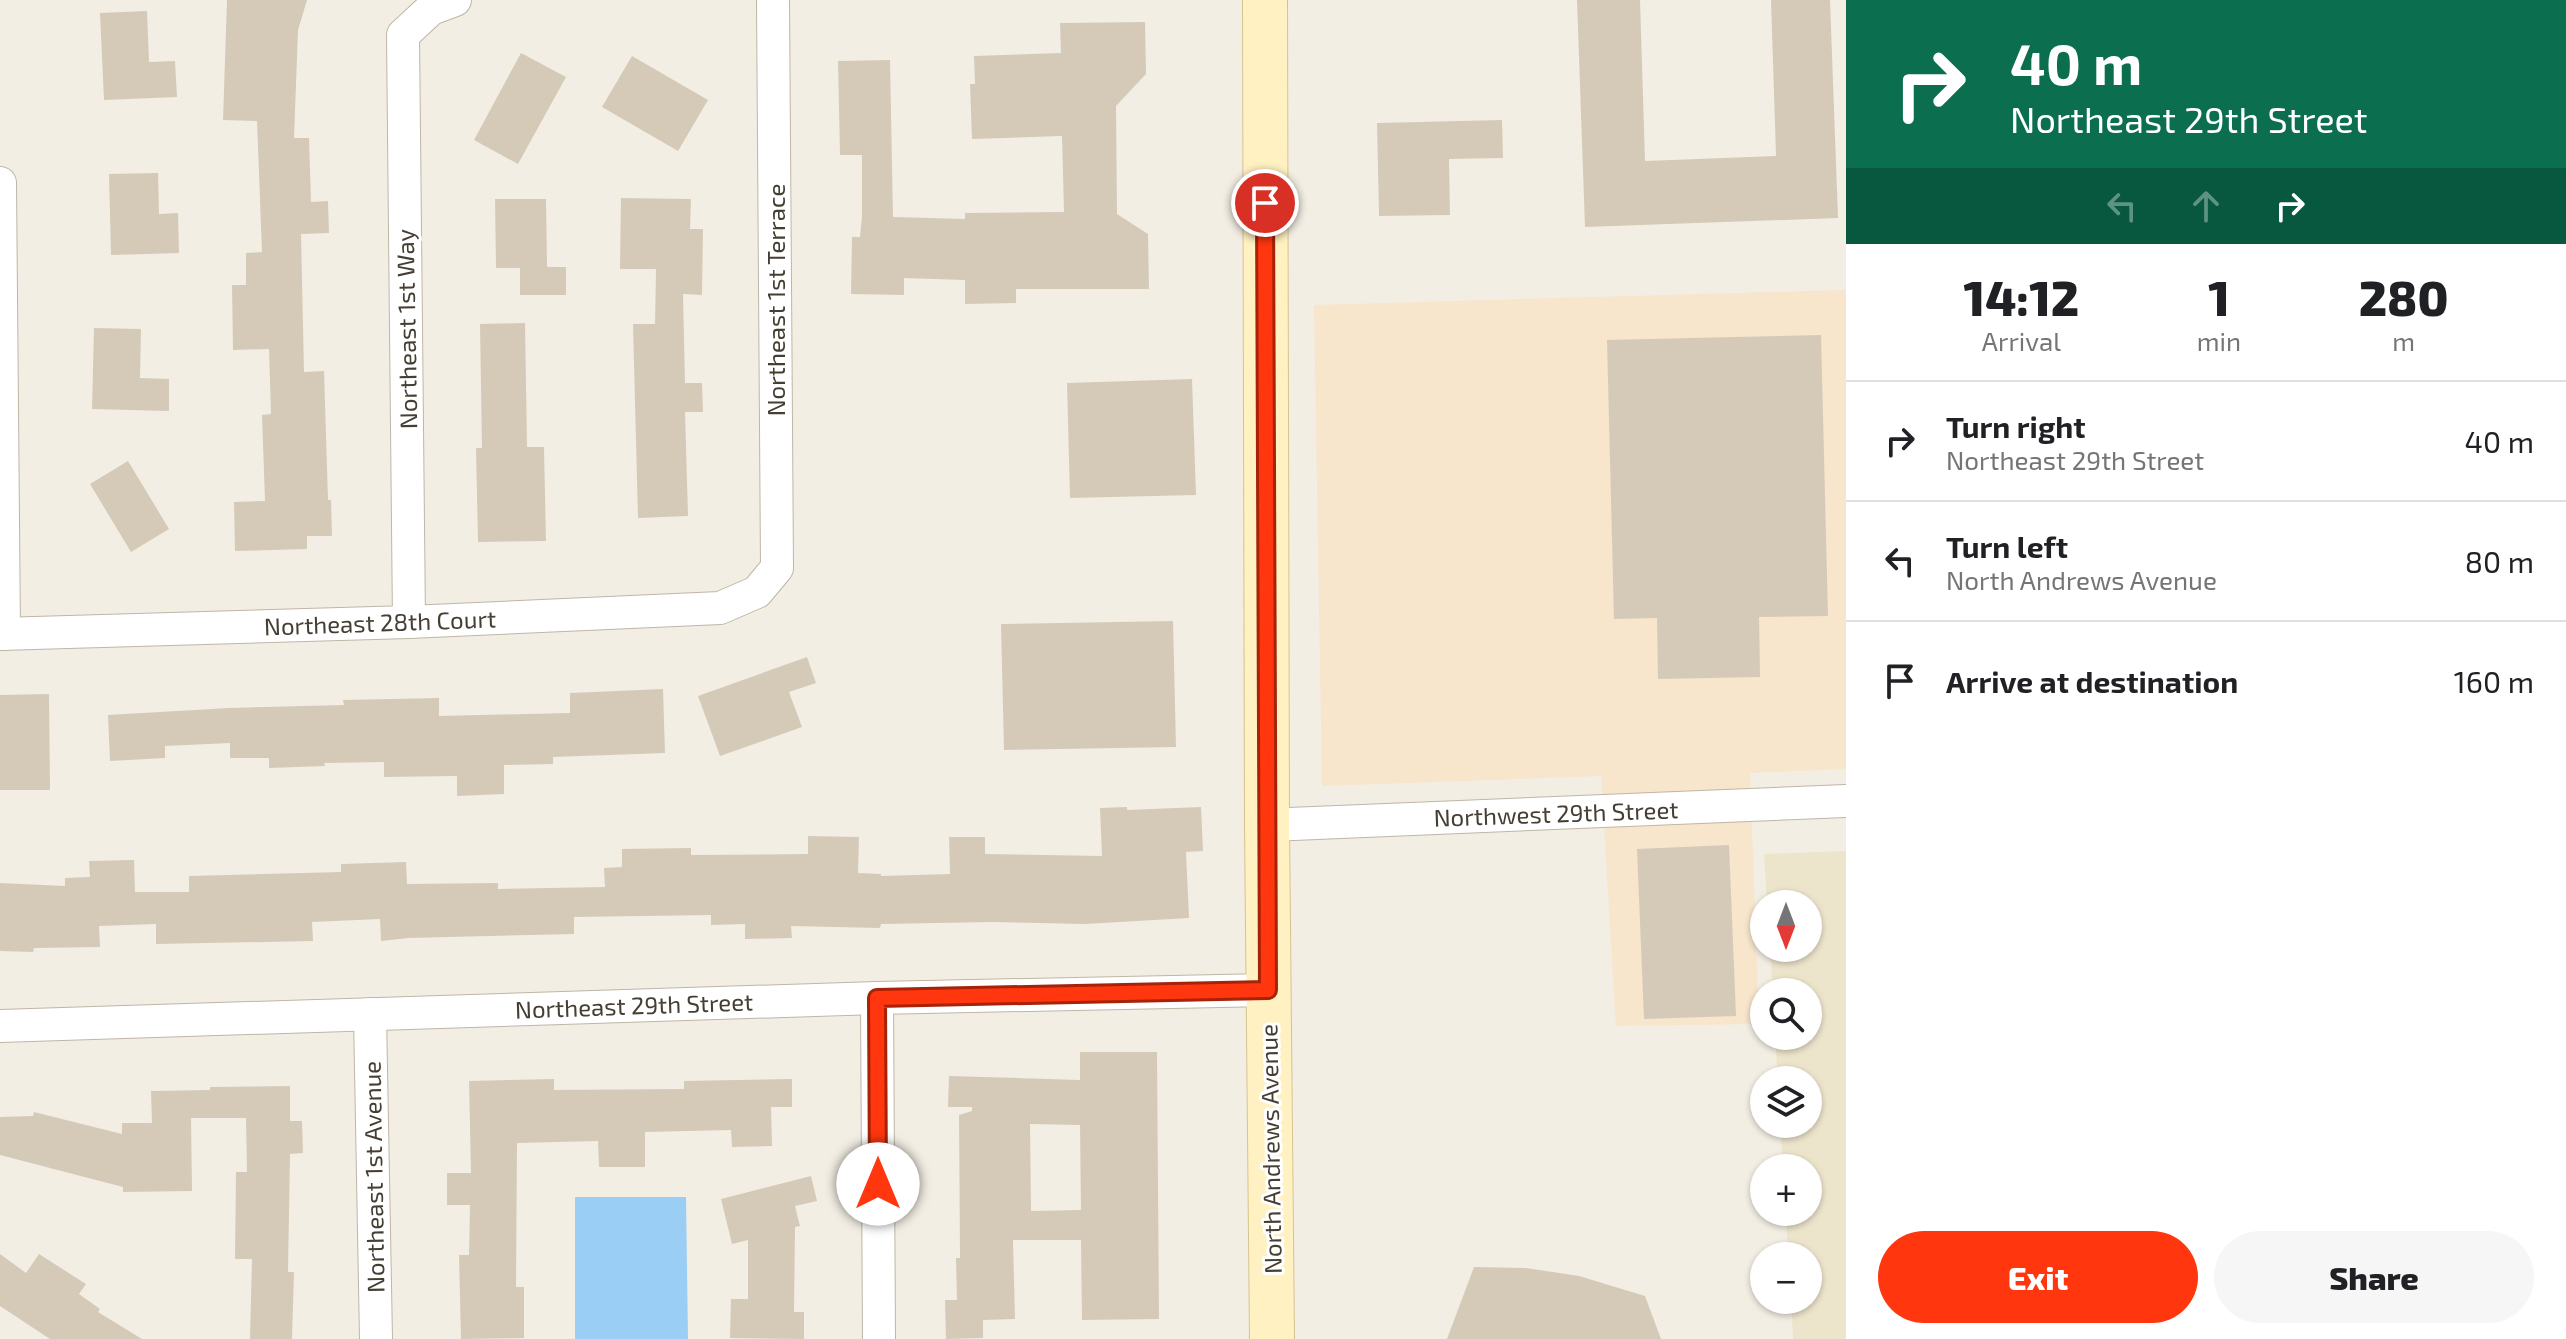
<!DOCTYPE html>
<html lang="en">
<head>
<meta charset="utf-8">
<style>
  :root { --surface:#fff; --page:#f6f6f6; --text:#202124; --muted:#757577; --line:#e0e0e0; --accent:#ff360e }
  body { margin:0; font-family:"Exo 2",sans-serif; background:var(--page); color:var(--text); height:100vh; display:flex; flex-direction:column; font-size:30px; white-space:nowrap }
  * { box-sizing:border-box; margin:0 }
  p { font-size:26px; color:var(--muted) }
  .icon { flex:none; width:44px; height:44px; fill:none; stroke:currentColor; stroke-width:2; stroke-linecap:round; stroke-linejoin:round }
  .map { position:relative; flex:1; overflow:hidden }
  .sheet { display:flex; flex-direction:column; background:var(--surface); width:720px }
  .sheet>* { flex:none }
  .banner { background:#0b6e4f; color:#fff; overflow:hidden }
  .needle { width:52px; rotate:180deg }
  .buttons { position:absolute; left:1750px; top:890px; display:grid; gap:16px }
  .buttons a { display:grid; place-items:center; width:72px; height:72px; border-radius:50%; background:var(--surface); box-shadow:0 2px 6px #0004; font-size:40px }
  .pin { position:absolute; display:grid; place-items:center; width:68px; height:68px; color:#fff; margin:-34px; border:4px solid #fff; border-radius:50%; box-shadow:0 2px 8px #0007 }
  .me { position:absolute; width:88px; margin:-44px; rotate:0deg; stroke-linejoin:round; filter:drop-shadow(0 0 6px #0008) }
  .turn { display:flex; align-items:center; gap:28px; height:168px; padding:0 32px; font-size:36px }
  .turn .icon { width:104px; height:104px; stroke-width:2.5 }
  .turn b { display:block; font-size:56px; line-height:68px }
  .lanes { display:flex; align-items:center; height:76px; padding:0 32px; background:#0003; justify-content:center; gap:40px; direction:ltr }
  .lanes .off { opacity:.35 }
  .eta { display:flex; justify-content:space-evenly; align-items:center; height:136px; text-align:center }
  .eta b { font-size:48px; font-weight:800; line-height:56px }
  .button { display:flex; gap:16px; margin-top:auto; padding:16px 32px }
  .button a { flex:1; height:92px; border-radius:48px; background:var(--accent); color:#fff; font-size:32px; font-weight:800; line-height:92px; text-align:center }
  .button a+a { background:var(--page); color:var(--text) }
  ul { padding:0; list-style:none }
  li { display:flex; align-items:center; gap:24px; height:120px; padding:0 32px; border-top:2px solid var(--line) }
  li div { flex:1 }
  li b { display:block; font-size:30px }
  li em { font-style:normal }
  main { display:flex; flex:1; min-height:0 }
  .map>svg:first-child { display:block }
  .commercial { fill:#f7e5cc }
  .education { fill:#ede4cc }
  .water { fill:#9bcef4 }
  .building { fill:#d5cab8; fill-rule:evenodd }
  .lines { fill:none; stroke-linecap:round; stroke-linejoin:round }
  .street-casing { stroke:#bfb6a5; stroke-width:34 }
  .secondary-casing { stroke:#d5c490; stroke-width:46 }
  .street { stroke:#fff; stroke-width:32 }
  .secondary { stroke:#fff1c1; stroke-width:44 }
  .route-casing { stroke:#a62309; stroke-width:20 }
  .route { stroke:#ff360e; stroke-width:14 }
  .labels { text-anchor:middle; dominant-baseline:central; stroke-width:6; stroke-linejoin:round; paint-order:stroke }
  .street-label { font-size:24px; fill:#453e33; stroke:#fff }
</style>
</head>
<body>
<main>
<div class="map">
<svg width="1846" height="1339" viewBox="0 0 1846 1339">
  <rect width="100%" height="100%" fill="#f3eee3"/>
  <!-- commercial -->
  <polygon class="commercial" points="1846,290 1846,769 1750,773 1759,1024 1616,1026 1601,776 1322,786 1314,305"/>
  <!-- education -->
  <polygon class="education" points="1846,851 1846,1339 1793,1339 1791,1300 1808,1300 1808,1256 1788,1256 1786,1212 1808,1212 1808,1168 1783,1168 1780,1124 1808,1124 1808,1080 1778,1080 1775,1036 1808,1036 1808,992 1773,992 1770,948 1808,948 1808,904 1767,904 1764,854"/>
  <!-- water -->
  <polygon class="water" points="575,1197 686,1197 688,1339 575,1339"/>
  <!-- building -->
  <g class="building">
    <polygon points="227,0 307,0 298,30 294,138 309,138 311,202 328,201 329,233 301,234 304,372 324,371 328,500 331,500 332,536 307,536 307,549 235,551 234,502 265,501 262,415 271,414 269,349 233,350 232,285 246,285 246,253 262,252 257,121 223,120"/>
    <polygon points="1577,0 1640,0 1645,161 1776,156 1771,0 1830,0 1838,218 1585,227"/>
    <polygon points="147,11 149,62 175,61 177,97 104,100 100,13"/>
    <polygon points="1145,22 1146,74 1116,106 1117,214 1148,234 1149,289 1016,289 1016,303 965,304 965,280 904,278 904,295 851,294 852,237 860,237 862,216 862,155 840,155 838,61 890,60 893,217 965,219 965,213 1064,212 1062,136 972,139 970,84 975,84 974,56 1061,53 1060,23"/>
    <polygon points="521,53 566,77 518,164 474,140"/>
    <polygon points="632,56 708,100 678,151 602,107"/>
    <polygon points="1502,120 1503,158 1449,159 1450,215 1379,216 1377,123"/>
    <polygon points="158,173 159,214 178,213 179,253 111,255 109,174"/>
    <polygon points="621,198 691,199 690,229 703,229 702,295 683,294 685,383 702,383 703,412 685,412 688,516 638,518 633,324 655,324 656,269 620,269"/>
    <polygon points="495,199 546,199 547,267 566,267 566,295 520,295 520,268 496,268"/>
    <polygon points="525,323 527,447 544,447 546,541 478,542 476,448 482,448 480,324"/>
    <polygon points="94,328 141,329 140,378 169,379 169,411 92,409"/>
    <polygon points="1821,335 1828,616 1759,617 1760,677 1658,679 1657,618 1614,619 1607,340"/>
    <polygon points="1192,379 1196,495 1070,498 1067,383"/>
    <polygon points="128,461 169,529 131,552 90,484"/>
    <polygon points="1173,621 1176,747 1004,750 1001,624"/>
    <polygon points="807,657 816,683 789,692 802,727 720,756 698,696"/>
    <polygon points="663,689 665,753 553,757 553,764 504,765 504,794 457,796 457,776 384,777 384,762 324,763 325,766 269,768 269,758 230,758 230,743 165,746 165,758 110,761 108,715 229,708 344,705 343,700 439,698 439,716 570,713 570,693"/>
    <polygon points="49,694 50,790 0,790 0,695"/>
    <polygon points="1127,807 1127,810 1201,807 1203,851 1186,852 1189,918 1085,924 992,922 881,924 880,928 791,926 792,938 745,939 745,924 711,925 711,915 574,917 574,934 408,938 381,941 380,919 312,922 313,941 156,944 156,924 99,926 100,947 34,948 33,952 0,951 0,883 65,886 65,878 90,877 89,861 134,860 135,892 189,892 189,876 341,872 341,864 406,862 407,884 498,883 498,889 605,887 604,868 622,867 622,849 691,848 691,855 808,854 808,836 859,837 858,873 881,874 881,876 950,874 949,837 985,837 985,854 1102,856 1100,808"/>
    <polygon points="1729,845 1736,1016 1644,1019 1637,849"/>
    <path d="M1080,1052H1157L1159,1319L1082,1320L1081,1240H1013L1015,1319L983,1320V1338L946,1339L945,1300H957L956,1258H960L959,1115L972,1111V1107H948L949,1076L1080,1080ZM1030,1124L1080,1125L1081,1210L1031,1211Z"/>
    <polygon points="554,1079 554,1090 684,1089 684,1081 792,1079 792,1107 771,1107 772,1146 732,1147 731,1130 645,1132 645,1167 599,1167 598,1141 517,1143 516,1287 524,1287 524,1338 461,1339 459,1255 469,1255 470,1205 447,1205 447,1173 471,1173 469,1081"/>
    <polygon points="290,1086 290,1121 302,1121 303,1153 290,1154 288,1272 294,1272 292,1339 250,1339 252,1259 235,1259 236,1172 247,1172 246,1118 191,1118 192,1191 123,1192 123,1187 0,1155 0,1117 33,1116 34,1112 122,1134 122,1123 152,1123 151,1091 210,1090 210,1087"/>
    <polygon points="811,1176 817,1201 795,1206 800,1226 795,1227 794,1312 804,1312 804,1339 730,1338 731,1299 748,1299 748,1240 732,1244 721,1199"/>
    <polygon points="0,1254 26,1273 39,1254 86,1284 79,1294 100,1309 98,1312 142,1339 50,1339 0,1306"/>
    <polygon points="1474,1267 1526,1268 1579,1276 1645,1296 1661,1339 1447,1339"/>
  </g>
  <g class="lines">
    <!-- street casing -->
    <g class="street-casing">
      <g id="street">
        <polyline points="0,183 4,634"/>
        <polyline points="409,622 403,35 431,9 455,0"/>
        <polyline points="0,634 409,622 720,608 757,592 777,568 773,0"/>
        <polyline points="1267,825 1846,801"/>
        <polyline points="877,998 879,1339"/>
        <polyline points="370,1014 376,1339"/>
        <polyline points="0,1026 877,998 1268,990"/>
      </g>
    </g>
    <!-- secondary casing -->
    <g class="secondary-casing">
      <polyline id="secondary" points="1265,0 1267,825 1272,1339"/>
    </g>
    <!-- street -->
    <use href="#street" class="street"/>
    <!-- secondary -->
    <use href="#secondary" class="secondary"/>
  </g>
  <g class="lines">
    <!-- route casing -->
    <g class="route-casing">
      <polyline id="route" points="878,1184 877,998 1268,990 1265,203"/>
    </g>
    <!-- route -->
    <use href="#route" class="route"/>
  </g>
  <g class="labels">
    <!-- street labels -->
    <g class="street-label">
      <text transform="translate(775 300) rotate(-90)">Northeast 1st Terrace</text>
      <text transform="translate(406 329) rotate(-91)">Northeast 1st Way</text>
      <text transform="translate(380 622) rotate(-2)">Northeast 28th Court</text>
      <text transform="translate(1556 813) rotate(-2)">Northwest 29th Street</text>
      <text transform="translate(634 1005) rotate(-2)">Northeast 29th Street</text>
      <text transform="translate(1270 1149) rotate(-91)">North Andrews Avenue</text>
      <text transform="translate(373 1177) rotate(-91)">Northeast 1st Avenue</text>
    </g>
  </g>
</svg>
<div class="buttons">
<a><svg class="needle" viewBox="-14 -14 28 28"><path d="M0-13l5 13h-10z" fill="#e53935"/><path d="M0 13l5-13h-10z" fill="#757577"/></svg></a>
<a><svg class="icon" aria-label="search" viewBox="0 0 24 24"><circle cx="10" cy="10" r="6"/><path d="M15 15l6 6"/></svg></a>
<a><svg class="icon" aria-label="layers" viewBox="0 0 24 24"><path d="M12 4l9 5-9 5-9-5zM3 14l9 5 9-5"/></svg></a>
<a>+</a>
<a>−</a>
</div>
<div class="pin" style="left:1265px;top:203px;background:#d93025"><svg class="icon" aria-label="arrive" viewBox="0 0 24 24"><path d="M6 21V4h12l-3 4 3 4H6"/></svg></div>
<svg class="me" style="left:878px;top:1184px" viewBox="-20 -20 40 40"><circle r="19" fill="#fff"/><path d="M0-13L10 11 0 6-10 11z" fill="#ff360e"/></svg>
</div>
<section class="sheet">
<div class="banner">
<div class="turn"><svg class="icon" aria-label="right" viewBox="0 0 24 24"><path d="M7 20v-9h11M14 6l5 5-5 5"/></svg><div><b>40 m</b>Northeast 29th Street</div></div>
<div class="lanes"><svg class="icon off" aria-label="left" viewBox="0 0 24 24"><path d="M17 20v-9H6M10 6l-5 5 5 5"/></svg><svg class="icon off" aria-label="ahead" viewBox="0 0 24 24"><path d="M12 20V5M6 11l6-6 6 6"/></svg><svg class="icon" aria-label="right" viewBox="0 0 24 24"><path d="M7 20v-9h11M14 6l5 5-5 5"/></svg></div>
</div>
<div class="eta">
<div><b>14:12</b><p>Arrival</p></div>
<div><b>1</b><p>min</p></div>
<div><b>280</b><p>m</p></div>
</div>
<ul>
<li><svg class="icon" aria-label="right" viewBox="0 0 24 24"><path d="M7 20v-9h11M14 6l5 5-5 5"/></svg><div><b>Turn right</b><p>Northeast 29th Street</p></div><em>40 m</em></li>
<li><svg class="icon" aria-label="left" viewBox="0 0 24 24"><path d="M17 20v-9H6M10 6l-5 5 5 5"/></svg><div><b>Turn left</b><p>North Andrews Avenue</p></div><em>80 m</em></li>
<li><svg class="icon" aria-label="arrive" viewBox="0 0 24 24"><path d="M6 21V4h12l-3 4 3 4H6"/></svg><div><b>Arrive at destination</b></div><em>160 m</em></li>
</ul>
<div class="button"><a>Exit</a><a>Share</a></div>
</section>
</main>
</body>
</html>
